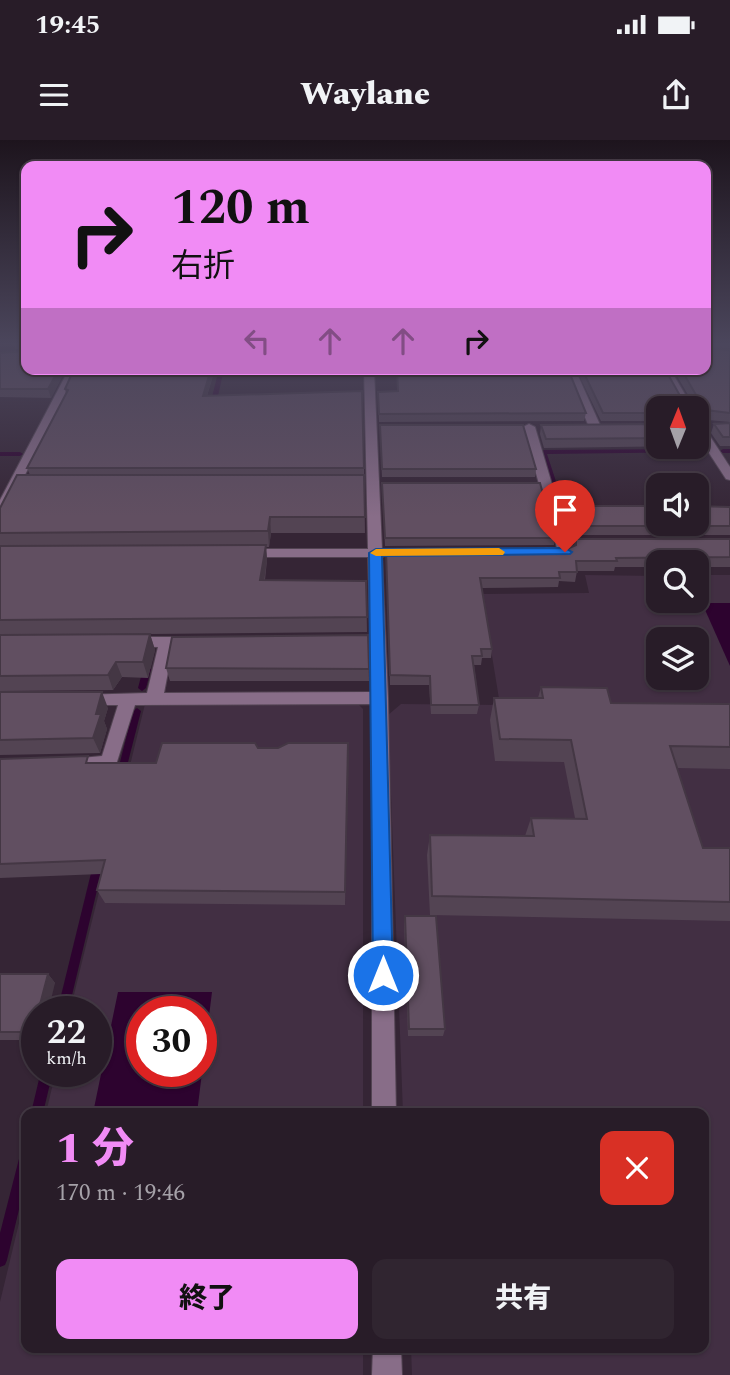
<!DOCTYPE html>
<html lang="ja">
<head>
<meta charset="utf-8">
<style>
  :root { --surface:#281c28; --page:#302530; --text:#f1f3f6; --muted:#a5a1a8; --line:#443a45; --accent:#f18bf5 }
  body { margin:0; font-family:Spectral,"Noto Sans JP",serif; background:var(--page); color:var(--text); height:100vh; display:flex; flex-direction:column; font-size:26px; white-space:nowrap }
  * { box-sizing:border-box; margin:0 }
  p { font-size:23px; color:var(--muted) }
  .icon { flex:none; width:38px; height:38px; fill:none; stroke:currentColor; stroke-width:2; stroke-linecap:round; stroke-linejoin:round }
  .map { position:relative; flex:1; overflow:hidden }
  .side { position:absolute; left:21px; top:968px; width:688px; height:245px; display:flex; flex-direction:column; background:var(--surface); border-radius:14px; box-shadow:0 2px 5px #0004,0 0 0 2px var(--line) }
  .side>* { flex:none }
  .hud { position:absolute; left:21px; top:21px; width:690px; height:214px; border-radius:14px; box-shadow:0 2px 5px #0004,0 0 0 2px var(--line); background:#f18bf5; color:#111; overflow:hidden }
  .needle { width:46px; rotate:1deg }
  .controls { position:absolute; left:646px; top:256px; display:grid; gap:14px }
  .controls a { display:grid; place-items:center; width:63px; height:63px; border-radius:14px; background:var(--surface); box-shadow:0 2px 5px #0004,0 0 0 2px var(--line); font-size:35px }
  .speed { position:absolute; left:21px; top:856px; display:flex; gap:14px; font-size:35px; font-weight:700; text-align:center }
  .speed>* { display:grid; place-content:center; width:91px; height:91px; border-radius:50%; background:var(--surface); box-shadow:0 2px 5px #0004,0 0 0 2px var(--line); line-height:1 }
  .speed small { font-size:18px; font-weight:400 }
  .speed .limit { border:10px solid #d22; background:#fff; color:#111 }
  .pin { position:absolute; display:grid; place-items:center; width:60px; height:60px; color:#fff; margin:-72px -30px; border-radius:50% 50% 50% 0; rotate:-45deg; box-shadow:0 0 7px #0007 }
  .pin .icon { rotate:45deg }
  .me { position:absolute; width:77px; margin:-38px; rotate:0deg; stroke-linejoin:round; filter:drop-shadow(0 0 5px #0008) }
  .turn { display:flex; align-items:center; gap:24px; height:147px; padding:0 35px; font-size:32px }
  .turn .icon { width:91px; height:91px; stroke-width:2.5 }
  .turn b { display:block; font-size:49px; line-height:60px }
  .lanes { display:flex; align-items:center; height:66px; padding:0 35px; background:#0003; justify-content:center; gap:35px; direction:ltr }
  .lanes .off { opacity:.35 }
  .round { display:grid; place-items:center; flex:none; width:74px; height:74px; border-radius:14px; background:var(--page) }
  .headline { display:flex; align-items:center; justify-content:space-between; height:119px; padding:0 35px }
  h1 { font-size:42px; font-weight:800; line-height:52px; color:var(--accent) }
  .cta { display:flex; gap:14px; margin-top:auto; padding:14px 35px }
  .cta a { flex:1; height:80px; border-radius:14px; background:var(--accent); color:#111; font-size:28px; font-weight:800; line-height:80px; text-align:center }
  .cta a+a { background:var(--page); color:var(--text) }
  .status { display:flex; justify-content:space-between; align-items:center; height:49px; padding:0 35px; background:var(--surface); direction:ltr }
  .status svg { height:19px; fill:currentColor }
  header { display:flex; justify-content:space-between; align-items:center; height:91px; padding:0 35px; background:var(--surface); font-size:32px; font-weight:800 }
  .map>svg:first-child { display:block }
  .built { fill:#422f43; fill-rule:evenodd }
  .water { fill:#2d032f; fill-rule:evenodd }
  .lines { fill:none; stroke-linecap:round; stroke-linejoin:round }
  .stream { fill:#2d032f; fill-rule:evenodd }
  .minor-casing { stroke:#524352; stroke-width:2 }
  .minor { fill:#886d88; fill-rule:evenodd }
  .wall { fill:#534453 }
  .shaded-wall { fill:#443744 }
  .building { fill:#614f61; stroke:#443744; stroke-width:2 }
  .route { fill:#1a73e8; stroke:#114b97; stroke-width:2 }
  .slow { fill:#f59e0b }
</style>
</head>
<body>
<div class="status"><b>19:45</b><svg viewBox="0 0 49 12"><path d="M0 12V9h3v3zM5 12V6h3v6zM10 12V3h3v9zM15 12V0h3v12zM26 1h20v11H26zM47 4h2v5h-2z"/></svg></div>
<header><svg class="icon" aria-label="menu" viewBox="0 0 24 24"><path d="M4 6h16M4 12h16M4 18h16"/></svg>Waylane<svg class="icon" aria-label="share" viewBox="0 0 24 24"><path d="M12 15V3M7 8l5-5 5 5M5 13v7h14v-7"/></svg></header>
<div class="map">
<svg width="730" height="1235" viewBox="0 0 730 1235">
  <rect width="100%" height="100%" fill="#352535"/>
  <!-- built -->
  <g class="built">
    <path d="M585,435L658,436V460H696L697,435H730V1235H412L411,1208H704V973H403L388,575L401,564L500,565L482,454L589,453ZM658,499H696V537H658Z"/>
    <path d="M145,564L359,565L363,569V973H46L56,931H96V872L70,871ZM142,872H201V931H142Z"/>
    <polygon points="26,1054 26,1208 363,1208 363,1235 0,1235 0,1162"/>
  </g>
  <!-- water -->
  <g class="water">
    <polygon points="702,463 730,463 730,526"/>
    <path d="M118,852H212L197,973H93ZM142,872H201V931H142Z"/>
  </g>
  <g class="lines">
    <!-- stream -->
    <g class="stream">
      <polygon points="219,229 224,229 216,265 213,267 210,265"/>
      <polygon points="700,309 702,310 702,312 547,314 568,378 565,380 562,378 541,312 544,310"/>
      <polygon points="730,309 730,313 723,313 720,311 723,309"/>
      <polygon points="0,312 20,312 23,314 20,316 0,316"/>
      <polygon points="147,526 151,529 146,548 142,551 138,548 143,529"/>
      <polygon points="137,568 141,571 125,634 124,636 118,636 117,634 133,571"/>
      <polygon points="98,721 101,722 103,725 68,872 57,872 93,725 95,722"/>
      <polygon points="41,931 53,931 43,973 31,973"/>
      <polygon points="26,1009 26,1040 7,1120 5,1125 0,1127 0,1093 20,1015 22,1011"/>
    </g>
    <!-- minor casing -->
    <g class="minor-casing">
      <g id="minor">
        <polygon points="69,229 79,229 6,372 0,376 0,360"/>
        <polygon points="364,229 374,229 382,409 392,413 382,417 388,558 396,973 372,973 372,564 135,565 115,628 71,629 68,624 71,619 102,616 118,565 83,565 75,559 77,555 147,553 158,507 124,506 121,502 129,497 197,497 200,501 197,505 173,506 164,553 372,552 368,417 245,417 238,413 245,409 368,409"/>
        <polygon points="565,229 575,229 601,287 599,289 589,287"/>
        <polygon points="660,229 670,229 693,268 682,268"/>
        <polygon points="696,280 700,281 730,327 730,340 726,339 696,293"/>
        <polygon points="529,284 535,287 572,412 570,415 546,416 539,412 546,408 557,408 523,287"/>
        <polygon points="373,1208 401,1208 402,1235 372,1235"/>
      </g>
    </g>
    <!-- minor -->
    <use href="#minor" class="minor"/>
  </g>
  <!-- wall -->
  <g class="wall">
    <polygon points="14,204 26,204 26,229 66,229 51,258 0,257 0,213 25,211 25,210 16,209"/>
    <polygon points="705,204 730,204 730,208 705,207"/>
    <polygon points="730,210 730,282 697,279 697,284 705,297 701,306 696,306 696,268 658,268 658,281 601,281 576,229 665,229 683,261 691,260 673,229 705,229"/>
    <polygon points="74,229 215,229 207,256 364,328 365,393 271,393 269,407 266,407 267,420 265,440 366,441 367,492 150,494 155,510 148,538 122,537 113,550 0,551 0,368 30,335 27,328 66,254 65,249"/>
    <polygon points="397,229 568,229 586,273 584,281 379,282 378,252 397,251"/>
    <polygon points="730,283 730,306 720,306 711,293 714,284"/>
    <polygon points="658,284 658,306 687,306 544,308 540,294 541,285"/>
    <polygon points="380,294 536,329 535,337 382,337"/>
    <polygon points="382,343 555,398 554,405 385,406"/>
    <polygon points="566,366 730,367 730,395 570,395 564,375"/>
    <polygon points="576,399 730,399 730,427 696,427 696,422 658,422 658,427 615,427 614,431 577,431 575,442 559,441 558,447 482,448 492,509 491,518 482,518 481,525 474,525 479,565 477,574 431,574 429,545 390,545 386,410 567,409 574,406"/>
    <polygon points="368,495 369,541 170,541 166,528"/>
    <polygon points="541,547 611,563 730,564 730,629 677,628 703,708 730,708 730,781 430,775 427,715 430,695 525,696 531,678 575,678 564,622 495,621 490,580 494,558 538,558"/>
    <polygon points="0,552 108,568 104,581 107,589 100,613 0,615"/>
    <polygon points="348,603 345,765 105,763 97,750 101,734 0,738 0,620 91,623 156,623 258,608 278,608"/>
    <polygon points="405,776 445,889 443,896 408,896 404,784"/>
    <polygon points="0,833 48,834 55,843 37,872 37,900 0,900"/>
  </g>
  <!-- shaded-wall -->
  <g class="shaded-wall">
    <polygon points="59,229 66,229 51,258 48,249"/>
    <polygon points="211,229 215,229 204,265 203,256"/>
    <polygon points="270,377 271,393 269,407 268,391"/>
    <polygon points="266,405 267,420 262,456 260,440"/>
    <polygon points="150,494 155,510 148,538 143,522"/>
    <polygon points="116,522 122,537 113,550 108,535"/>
    <polygon points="102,552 108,568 104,581 107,589 100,613 93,598 96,574"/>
    <polygon points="348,603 349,618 345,765 345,752"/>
    <polygon points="48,834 55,843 48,872 38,872"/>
    <polygon points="37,875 37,896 32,892"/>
  </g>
  <!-- building -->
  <g class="building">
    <polygon points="25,204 26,204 26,229 59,229 48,249 0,249 0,213 25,211"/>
    <polygon points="705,208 730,210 730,273 697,269 697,284 705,297 696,297 696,268 658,268 658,273 603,273 582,229 665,229 683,261 699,260 681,229 705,229"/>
    <polygon points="74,229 211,229 203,256 362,251 364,328 27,328 68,250 65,249"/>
    <polygon points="397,229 568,229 586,273 379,274 378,252 398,251"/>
    <polygon points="730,283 730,297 723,297 714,284"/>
    <polygon points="658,284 658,298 546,299 541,285"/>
    <polygon points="380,285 523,285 536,329 382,329"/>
    <polygon points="17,335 364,335 365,377 270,377 268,391 0,393 0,368"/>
    <polygon points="382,343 540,343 555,398 385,398"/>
    <polygon points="566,366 658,366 658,383 696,383 696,366 730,367 730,386 572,386"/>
    <polygon points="576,399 730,399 730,417 616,418 617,421 576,421 577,432 559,432 560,438 480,438 492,509 481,509 482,516 472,516 479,565 431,565 430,536 390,535 386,410 567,409 576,405"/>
    <polygon points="266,405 260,440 366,441 367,477 0,480 0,406"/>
    <polygon points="150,494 143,522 116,522 108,535 0,536 0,495"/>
    <polygon points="368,495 369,529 166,528 172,497"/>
    <polygon points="541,547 607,548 611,563 730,564 730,607 670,606 703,708 730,708 730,762 432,756 430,695 534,696 531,678 587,679 571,600 500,599 494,558 543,558"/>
    <polygon points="0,552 102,552 96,574 101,574 93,598 0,600"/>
    <polygon points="162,603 255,603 258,608 278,608 288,603 348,603 345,752 97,750 105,720 0,724 0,619 88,616 86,623 156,623"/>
    <polygon points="405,776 436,776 445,889 409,889"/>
    <polygon points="0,834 48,834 38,872 37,872 32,892 0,892"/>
  </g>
  <!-- sky -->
  <linearGradient id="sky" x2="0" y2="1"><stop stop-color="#1d141d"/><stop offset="0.54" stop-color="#4b465c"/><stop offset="1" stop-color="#4b465c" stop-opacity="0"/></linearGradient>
  <rect width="730" height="377" fill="url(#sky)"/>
  <!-- route -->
  <polygon class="route" points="565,408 572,412 570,414 382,416 393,835 390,841 383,844 376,841 373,835 369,413 376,409"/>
  <!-- slow -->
  <polygon class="slow" points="499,408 505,412 503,415 376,416 370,413 376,409"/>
</svg>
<div class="controls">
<a><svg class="needle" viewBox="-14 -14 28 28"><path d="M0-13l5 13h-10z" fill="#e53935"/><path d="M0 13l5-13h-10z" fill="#a5a1a8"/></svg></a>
<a><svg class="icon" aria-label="sound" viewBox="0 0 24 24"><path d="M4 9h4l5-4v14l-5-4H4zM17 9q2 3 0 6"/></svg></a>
<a><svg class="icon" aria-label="search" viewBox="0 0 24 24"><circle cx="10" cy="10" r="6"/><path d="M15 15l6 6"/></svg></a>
<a><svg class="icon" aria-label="layers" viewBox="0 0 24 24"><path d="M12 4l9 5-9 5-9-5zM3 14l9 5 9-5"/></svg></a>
</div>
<div class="speed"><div>22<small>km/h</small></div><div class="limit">30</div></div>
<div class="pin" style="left:565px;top:412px;background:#d93025"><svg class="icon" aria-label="arrive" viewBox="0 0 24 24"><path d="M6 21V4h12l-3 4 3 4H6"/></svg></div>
<svg class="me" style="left:383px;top:835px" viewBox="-20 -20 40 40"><circle r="17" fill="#1a73e8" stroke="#fff" stroke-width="3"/><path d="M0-11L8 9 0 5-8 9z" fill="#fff"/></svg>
<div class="hud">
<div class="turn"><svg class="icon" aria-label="right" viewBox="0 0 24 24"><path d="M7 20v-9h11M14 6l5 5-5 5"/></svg><div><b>120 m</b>右折</div></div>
<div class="lanes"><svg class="icon off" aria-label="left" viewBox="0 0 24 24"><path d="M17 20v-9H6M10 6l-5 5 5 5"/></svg><svg class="icon off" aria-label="ahead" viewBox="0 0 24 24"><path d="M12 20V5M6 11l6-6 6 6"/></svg><svg class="icon off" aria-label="ahead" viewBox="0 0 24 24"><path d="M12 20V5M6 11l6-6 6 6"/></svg><svg class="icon" aria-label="right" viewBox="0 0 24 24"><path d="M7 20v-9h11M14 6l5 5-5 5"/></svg></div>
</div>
<section class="side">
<div class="headline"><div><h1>1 分</h1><p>170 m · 19:46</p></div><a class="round" style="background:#d93025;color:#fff"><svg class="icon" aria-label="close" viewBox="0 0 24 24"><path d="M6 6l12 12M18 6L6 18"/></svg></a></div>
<div class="cta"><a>終了</a><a>共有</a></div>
</section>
</div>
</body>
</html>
